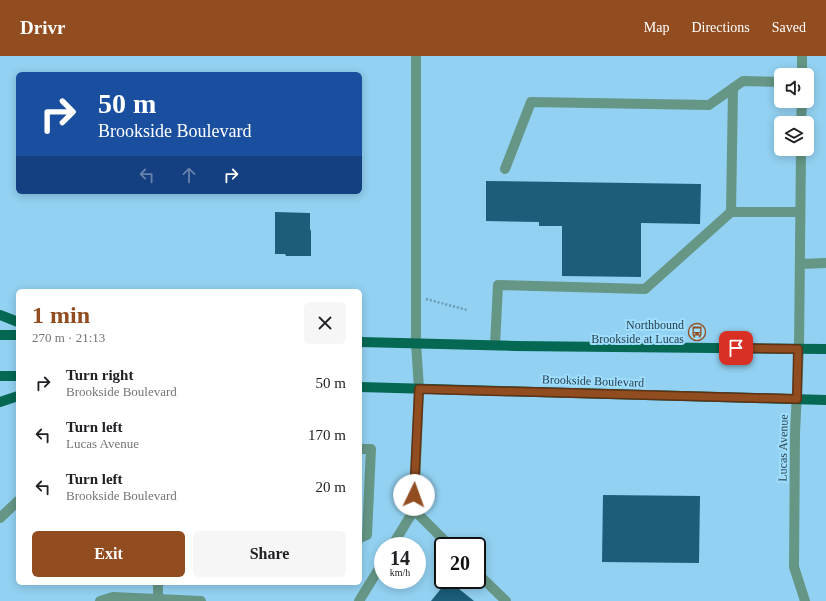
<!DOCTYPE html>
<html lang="en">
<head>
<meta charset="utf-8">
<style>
  :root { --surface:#fff; --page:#f6f6f6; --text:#202124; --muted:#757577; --accent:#914d20 }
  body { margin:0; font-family:Georgia,serif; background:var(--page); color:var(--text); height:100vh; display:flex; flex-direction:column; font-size:15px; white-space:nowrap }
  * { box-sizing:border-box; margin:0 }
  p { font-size:13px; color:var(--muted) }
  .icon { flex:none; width:22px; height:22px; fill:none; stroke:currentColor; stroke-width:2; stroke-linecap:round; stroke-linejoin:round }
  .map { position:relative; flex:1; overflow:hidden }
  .side { position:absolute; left:16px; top:233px; width:346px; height:296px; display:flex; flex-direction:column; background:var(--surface); border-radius:6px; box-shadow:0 2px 10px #0003 }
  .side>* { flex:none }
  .guide { position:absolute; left:16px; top:16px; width:346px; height:122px; border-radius:6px; box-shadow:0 2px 10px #0003; background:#1a4fa0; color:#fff; overflow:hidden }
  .tools { position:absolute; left:774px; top:12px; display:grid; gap:8px }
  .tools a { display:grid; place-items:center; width:40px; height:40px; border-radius:6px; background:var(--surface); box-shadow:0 2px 10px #0003; font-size:20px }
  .speed { position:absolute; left:374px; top:481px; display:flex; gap:8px; font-size:20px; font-weight:700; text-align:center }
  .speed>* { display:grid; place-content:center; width:52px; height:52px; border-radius:50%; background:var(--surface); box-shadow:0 2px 10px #0003; line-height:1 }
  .speed small { font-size:10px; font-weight:400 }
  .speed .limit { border:2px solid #111; border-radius:6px; background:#fff; color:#111 }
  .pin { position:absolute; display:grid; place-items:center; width:34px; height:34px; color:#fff; margin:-17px; border-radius:8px; box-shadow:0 2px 6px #0006 }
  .me { position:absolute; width:44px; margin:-22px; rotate:3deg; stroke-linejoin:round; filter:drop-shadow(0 0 3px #0008) }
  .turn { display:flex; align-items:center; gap:14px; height:84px; padding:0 16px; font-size:18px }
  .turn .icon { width:52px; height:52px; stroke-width:2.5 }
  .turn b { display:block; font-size:28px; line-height:34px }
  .lanes { display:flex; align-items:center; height:38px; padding:0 16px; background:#0003; justify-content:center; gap:20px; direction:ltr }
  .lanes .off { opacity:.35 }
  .round { display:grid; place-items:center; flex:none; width:42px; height:42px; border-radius:6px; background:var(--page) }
  .overview { display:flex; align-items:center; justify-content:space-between; height:68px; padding:0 16px }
  h1 { font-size:24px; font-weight:700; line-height:30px; color:var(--accent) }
  .button { display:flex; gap:8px; margin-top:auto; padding:8px 16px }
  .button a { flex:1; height:46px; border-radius:6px; background:var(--accent); color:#fff; font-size:16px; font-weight:700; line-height:46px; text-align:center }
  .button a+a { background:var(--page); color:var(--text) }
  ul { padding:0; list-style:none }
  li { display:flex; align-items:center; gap:12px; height:52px; padding:0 16px }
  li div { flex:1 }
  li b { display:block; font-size:15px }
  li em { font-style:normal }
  header { display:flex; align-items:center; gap:24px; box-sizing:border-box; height:56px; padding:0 20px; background:var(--accent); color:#fff }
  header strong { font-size:19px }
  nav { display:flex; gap:22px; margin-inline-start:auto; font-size:14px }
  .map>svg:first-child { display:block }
  .building { fill:#1c5d79 }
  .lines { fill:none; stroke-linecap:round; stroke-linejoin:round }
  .path { stroke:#6b9cb5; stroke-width:2.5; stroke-dasharray:2 2; stroke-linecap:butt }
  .minor { stroke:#659686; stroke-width:10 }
  .major { stroke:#056852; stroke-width:10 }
  .route-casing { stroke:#5e3215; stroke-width:10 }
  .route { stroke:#914d20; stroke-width:7 }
  .labels { text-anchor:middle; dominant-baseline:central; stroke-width:4; stroke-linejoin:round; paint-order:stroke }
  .poi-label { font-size:12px; fill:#263f4c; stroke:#9fdefe; text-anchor:end }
  .street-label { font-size:12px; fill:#263f4c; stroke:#9fdefe }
</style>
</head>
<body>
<header>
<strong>Drivr</strong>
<nav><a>Map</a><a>Directions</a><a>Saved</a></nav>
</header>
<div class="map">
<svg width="826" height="545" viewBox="0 0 826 545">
  <rect width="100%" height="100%" fill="#92d1f1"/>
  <!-- building -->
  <g class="building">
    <polygon points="486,125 701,128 700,168 641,167 641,221 562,220 562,170 539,170 539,166 486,165"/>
    <polygon points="275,156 310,157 310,173 311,175 311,200 286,200 285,198 275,198"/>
    <polygon points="603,439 700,440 699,507 602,506"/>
    <polygon points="448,524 474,545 431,545"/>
  </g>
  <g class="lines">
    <!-- path -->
    <polyline class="path" points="426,243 467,254"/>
    <!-- minor -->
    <g class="minor">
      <polyline points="802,19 802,0"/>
      <polyline points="801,67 802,45"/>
      <polyline points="801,93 799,293 795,377 794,511 805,545"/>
      <polyline points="505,113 531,46 709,49 743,25 781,26"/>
      <polyline points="731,156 733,32"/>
      <polyline points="800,208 826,207"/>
      <polyline points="495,289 498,229 645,233 731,156 800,156"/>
      <polyline points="360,393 371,393 367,479 360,482"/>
      <polyline points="414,454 450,490"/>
      <polyline points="0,462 18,445"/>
      <polyline points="392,490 414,454 419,333 416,287 416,0"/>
      <polyline points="477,517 506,545"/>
      <polyline points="158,543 158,527"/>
      <polyline points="100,545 113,541 201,545"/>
      <polyline points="359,545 383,506"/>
    </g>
    <!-- major -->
    <g class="major">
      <polyline points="0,259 18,266"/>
      <polyline points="0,279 18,279"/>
      <polyline points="360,286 515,290 826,293"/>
      <polyline points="0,320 18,320"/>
      <polyline points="360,331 826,344"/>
      <polyline points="0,346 18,340"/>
    </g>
  </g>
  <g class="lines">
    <!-- route casing -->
    <g class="route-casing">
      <polyline id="route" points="414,439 419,333 797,343 798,293 736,292"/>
    </g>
    <!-- route -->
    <use href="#route" class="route"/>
  </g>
  <!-- icons -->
  <defs>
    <g id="bus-ring" transform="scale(0.9)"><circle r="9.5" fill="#9fdefe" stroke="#914d20" stroke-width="1.5"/><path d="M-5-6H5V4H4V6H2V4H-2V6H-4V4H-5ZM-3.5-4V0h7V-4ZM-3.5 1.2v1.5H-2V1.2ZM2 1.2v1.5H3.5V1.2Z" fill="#914d20"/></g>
  </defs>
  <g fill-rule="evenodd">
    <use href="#bus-ring" x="697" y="276"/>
  </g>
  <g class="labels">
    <!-- poi labels -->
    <g class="poi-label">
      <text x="684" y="269">Northbound<tspan x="684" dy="14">Brookside at Lucas</tspan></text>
    </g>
    <!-- street labels -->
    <g class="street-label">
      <text transform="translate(593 325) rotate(2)">Brookside Boulevard</text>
      <text transform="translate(783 392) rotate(-89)">Lucas Avenue</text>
    </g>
  </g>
</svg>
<div class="tools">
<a><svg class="icon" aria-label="sound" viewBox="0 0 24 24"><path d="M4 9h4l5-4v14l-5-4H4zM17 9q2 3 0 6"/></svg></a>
<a><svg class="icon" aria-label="layers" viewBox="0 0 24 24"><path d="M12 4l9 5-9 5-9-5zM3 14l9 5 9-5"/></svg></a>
</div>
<div class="speed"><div>14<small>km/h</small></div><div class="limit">20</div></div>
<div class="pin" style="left:736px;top:292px;background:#d93025"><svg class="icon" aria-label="arrive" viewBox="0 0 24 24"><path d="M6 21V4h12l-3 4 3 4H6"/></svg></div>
<svg class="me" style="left:414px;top:439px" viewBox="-20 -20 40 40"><circle r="19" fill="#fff"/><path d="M0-13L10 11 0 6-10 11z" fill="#914d20"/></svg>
<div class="guide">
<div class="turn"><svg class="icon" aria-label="right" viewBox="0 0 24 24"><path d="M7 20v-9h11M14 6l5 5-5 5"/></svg><div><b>50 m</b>Brookside Boulevard</div></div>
<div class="lanes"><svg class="icon off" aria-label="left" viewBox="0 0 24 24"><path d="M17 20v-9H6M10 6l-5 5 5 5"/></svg><svg class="icon off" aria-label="ahead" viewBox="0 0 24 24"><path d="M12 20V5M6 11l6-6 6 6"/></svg><svg class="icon" aria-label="right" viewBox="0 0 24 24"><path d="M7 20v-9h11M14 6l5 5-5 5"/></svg></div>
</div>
<section class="side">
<div class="overview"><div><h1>1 min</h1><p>270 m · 21:13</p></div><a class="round"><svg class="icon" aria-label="close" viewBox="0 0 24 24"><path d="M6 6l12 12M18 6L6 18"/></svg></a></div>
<ul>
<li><svg class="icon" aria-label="right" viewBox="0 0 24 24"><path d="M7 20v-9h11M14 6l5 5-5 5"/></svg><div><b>Turn right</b><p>Brookside Boulevard</p></div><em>50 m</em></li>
<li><svg class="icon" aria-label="left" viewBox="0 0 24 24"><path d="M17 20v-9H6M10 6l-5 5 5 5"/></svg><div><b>Turn left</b><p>Lucas Avenue</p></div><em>170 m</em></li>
<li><svg class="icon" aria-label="left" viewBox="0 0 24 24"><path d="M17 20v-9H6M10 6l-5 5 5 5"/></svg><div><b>Turn left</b><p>Brookside Boulevard</p></div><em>20 m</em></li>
</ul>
<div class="button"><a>Exit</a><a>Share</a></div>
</section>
</div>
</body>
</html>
